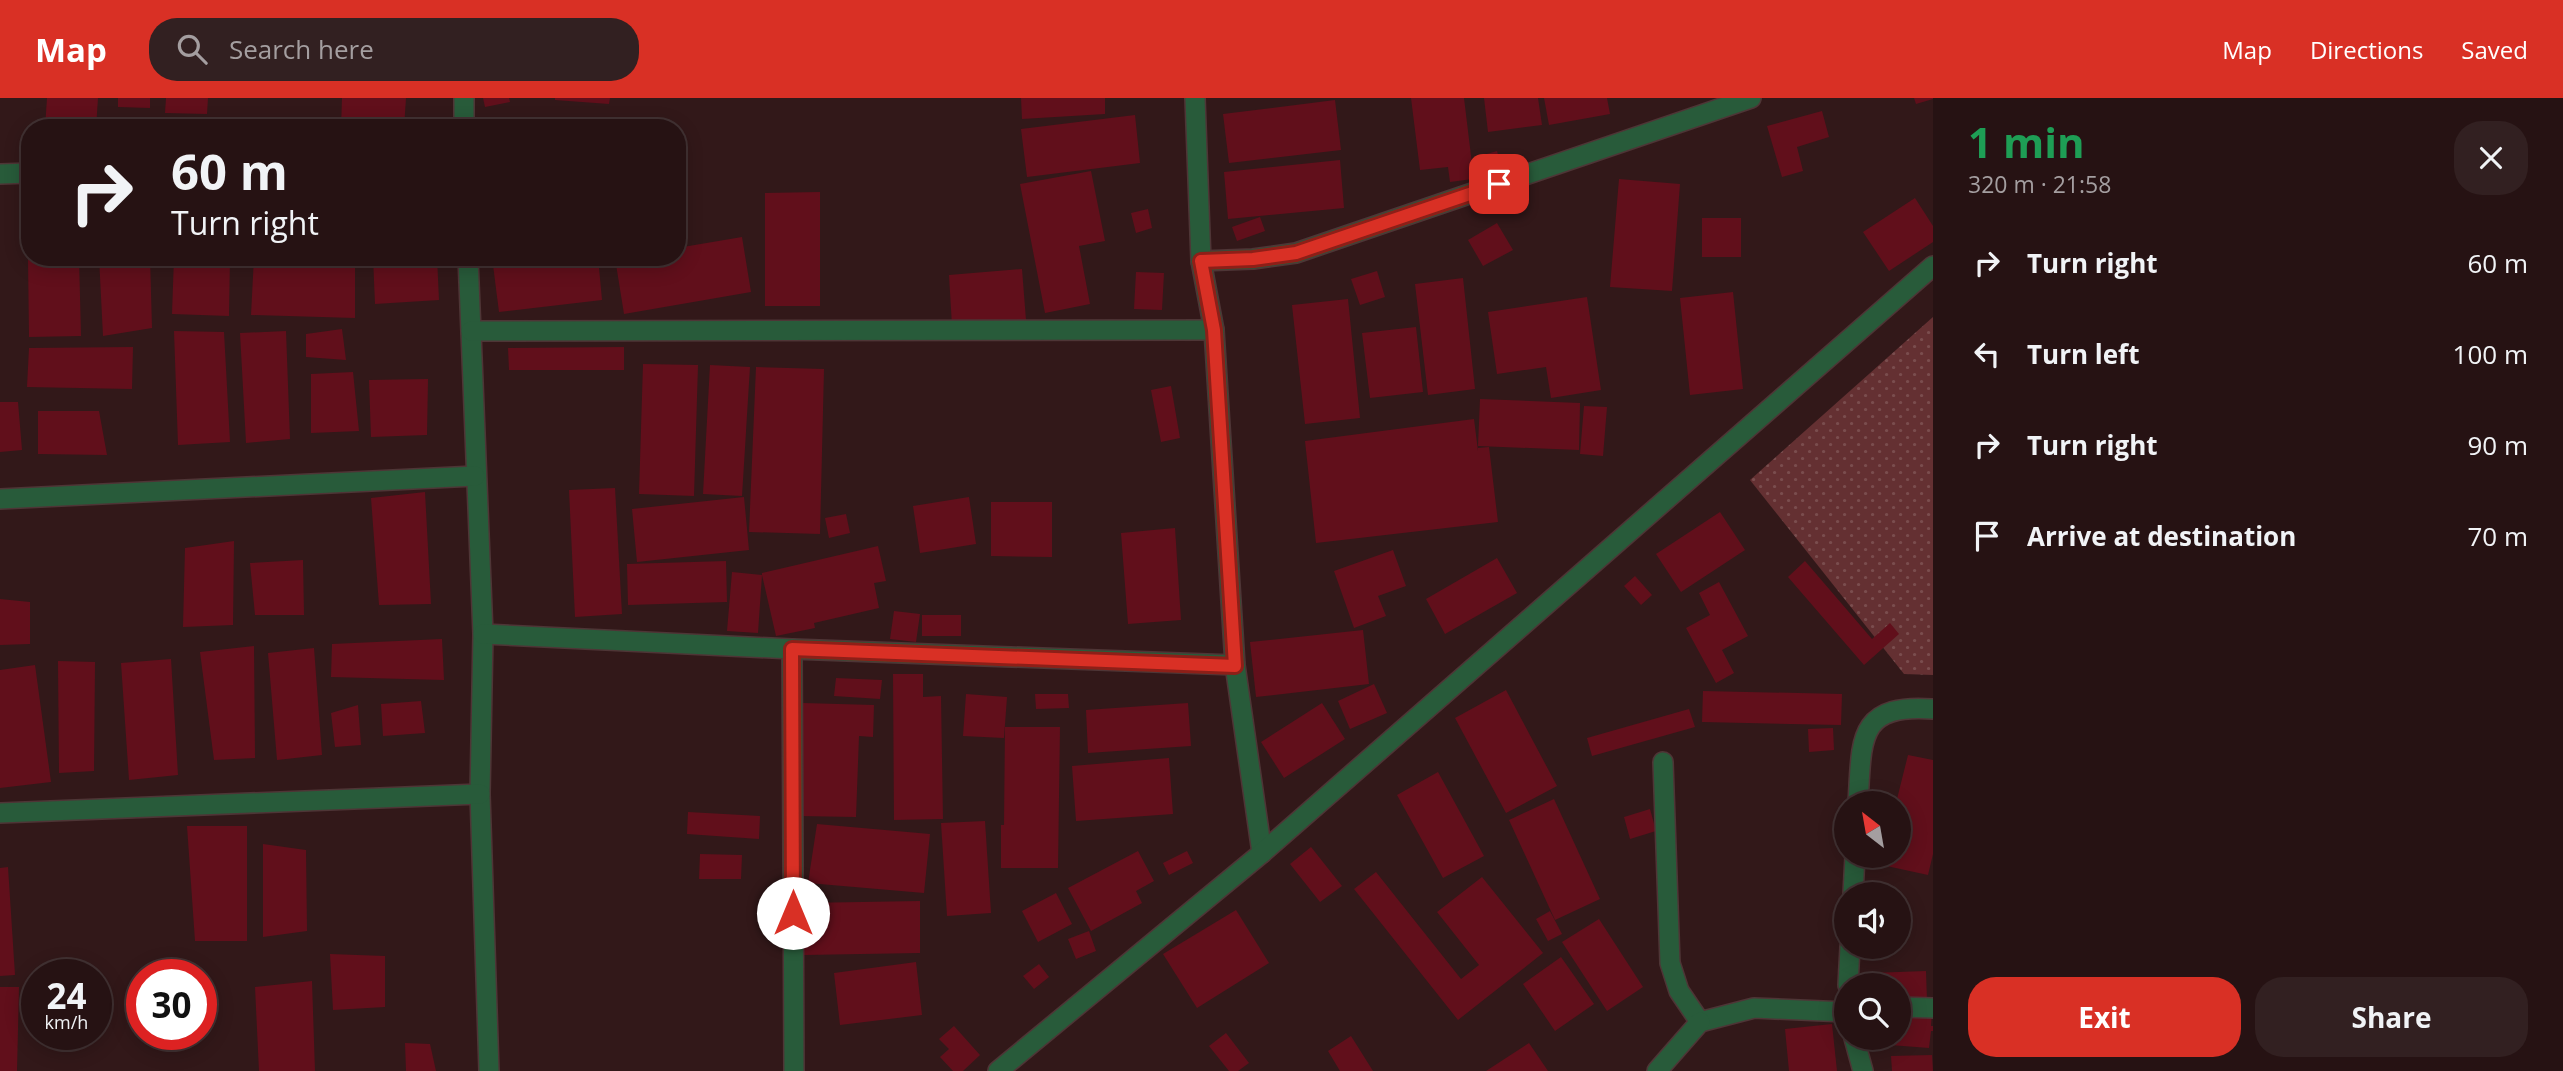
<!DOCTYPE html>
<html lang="en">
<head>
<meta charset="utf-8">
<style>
  :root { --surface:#261213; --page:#322021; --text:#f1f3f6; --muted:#a49ea0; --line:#423233; --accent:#d93025 }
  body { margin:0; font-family:"Open Sans",sans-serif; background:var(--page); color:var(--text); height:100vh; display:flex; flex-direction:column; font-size:26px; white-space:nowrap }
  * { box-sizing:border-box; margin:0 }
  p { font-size:23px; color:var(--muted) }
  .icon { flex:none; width:38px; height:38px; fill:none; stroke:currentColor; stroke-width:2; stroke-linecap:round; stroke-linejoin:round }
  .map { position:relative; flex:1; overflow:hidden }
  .side { display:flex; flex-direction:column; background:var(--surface); width:630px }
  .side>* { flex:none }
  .hud { position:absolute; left:21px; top:21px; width:665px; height:147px; border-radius:28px; box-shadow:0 4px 18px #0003,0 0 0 2px var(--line); background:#261213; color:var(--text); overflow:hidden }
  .needle { width:46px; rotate:329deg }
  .controls { position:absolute; left:1834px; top:693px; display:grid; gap:14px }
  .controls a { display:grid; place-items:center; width:77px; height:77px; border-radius:50%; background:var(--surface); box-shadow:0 4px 18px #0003,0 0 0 2px var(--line); font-size:35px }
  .speed { position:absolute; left:21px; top:861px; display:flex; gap:14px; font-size:35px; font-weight:700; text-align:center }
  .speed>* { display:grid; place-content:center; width:91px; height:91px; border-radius:50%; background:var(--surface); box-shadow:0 4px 18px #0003,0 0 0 2px var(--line); line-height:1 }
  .speed small { font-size:18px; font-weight:400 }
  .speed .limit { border:10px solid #d22; background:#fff; color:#111 }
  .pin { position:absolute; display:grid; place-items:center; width:60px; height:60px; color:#fff; margin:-30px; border-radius:14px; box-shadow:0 4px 10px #0006 }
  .me { position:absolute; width:77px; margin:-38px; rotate:0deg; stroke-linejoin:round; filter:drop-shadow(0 0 5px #0008) }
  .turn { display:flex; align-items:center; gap:24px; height:147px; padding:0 35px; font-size:32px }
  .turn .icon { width:91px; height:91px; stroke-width:2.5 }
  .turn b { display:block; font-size:49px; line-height:60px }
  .round { display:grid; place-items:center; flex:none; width:74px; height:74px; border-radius:28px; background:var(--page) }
  .headline { display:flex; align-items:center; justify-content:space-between; height:119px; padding:0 35px }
  h1 { font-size:42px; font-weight:700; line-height:52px; color:#1e9e55 }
  .button { display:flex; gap:14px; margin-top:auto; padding:14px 35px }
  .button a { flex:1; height:80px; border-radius:28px; background:var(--accent); color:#fff; font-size:28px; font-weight:700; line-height:80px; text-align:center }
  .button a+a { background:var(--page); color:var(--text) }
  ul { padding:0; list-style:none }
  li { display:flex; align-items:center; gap:21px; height:91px; padding:0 35px }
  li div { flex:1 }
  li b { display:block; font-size:26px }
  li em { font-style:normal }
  header { display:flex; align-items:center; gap:42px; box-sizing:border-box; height:98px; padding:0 35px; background:var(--accent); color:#fff }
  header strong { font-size:33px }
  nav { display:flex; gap:38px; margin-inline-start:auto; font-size:24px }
  .search { width:490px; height:63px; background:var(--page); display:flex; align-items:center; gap:18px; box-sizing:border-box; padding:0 24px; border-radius:28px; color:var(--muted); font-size:26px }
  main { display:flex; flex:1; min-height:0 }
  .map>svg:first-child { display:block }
  .grass { fill:url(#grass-dots) }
  .building { fill:#610f1b }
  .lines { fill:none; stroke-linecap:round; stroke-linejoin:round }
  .minor-casing { stroke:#4e3536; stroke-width:22 }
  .minor { stroke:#285b3a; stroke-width:19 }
  .route-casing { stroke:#8d1f18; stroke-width:18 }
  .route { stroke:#d93025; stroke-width:12 }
</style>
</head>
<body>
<header>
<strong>Map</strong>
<div class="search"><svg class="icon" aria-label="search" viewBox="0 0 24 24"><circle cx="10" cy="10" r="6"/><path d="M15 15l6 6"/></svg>Search here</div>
<nav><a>Map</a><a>Directions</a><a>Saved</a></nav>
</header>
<main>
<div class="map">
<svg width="1933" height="973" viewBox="0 0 1933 973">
  <defs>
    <pattern id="grass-dots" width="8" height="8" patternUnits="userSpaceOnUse" patternTransform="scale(1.75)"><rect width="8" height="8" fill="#643032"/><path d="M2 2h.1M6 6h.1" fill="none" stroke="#7a4d4e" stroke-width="1.8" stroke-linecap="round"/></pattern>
  </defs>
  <rect width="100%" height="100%" fill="#321819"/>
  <!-- grass -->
  <polygon class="grass" points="1933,219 1933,577 1904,576 1750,382"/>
  <!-- building -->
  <g class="building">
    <polygon points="47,0 98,0 96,30 45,30"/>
    <polygon points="118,0 150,0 150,10 118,9"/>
    <polygon points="166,0 208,0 207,16 165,15"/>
    <polygon points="342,0 406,0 404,30 341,30"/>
    <polygon points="483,0 509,0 510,4 485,9"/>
    <polygon points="555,0 610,0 609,6 555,2"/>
    <polygon points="1021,0 1105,0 1105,16 1022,21"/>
    <polygon points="1411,0 1464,0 1472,66 1478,66 1480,80 1450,84 1448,69 1420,72"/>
    <polygon points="1484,0 1538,0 1542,27 1488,34"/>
    <polygon points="1544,0 1607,0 1610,16 1549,27"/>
    <polygon points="1914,0 1933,0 1933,1 1916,6"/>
    <polygon points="1335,2 1341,52 1229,65 1223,16"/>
    <polygon points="1822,13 1829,39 1797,49 1803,73 1782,79 1767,28"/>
    <polygon points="1135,17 1140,65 1027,79 1021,31"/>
    <polygon points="1497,53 1503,74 1486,78 1480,58"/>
    <polygon points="1340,62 1344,110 1228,121 1224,74"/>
    <polygon points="1091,73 1105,143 1079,148 1090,206 1045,215 1020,86"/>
    <polygon points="1619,81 1680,86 1672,193 1610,189"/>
    <polygon points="820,94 820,208 765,208 765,95"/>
    <polygon points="1915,100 1933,128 1933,144 1889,173 1863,134"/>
    <polygon points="1148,111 1152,130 1136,135 1131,115"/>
    <polygon points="1260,119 1265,133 1237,143 1232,129"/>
    <rect x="1702" y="120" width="39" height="39"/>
    <polygon points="1497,125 1513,152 1483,168 1468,142"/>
    <polygon points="742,139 751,194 624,216 615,160 677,159 677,150"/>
    <polygon points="28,159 79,159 81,238 29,239"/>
    <polygon points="99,159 150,159 152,230 103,238"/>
    <polygon points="174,159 230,159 229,218 172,216"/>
    <polygon points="254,159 355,159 355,220 251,217"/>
    <polygon points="373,159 437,159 439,202 375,206"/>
    <polygon points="492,159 598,159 602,202 499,214"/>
    <polygon points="1022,171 1026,222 952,228 949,177"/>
    <polygon points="1377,173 1385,199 1360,207 1351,181"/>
    <polygon points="1136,174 1164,175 1162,212 1134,211"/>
    <polygon points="1463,180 1475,291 1428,297 1415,186"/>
    <polygon points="1733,194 1743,291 1690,297 1680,200"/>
    <polygon points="1587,199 1601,292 1551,300 1546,269 1497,276 1488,214"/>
    <polygon points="1348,201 1360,320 1305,326 1292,207"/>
    <polygon points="1416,229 1423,294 1370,300 1362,235"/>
    <polygon points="342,231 346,262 306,259 306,236"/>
    <polygon points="174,233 224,234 230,344 178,347"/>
    <polygon points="286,233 290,341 246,345 240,235"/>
    <polygon points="133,249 132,291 27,289 29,250"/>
    <polygon points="624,249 624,272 509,272 508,250"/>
    <polygon points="643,266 698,267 694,398 639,396"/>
    <polygon points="710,267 750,269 742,398 703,396"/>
    <polygon points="756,269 824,271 820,436 749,434"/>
    <polygon points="353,274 359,333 311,335 311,276"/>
    <polygon points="428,281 427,337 371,339 369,282"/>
    <polygon points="1171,288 1180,340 1161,344 1151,292"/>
    <polygon points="1480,301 1580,305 1579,352 1478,348"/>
    <polygon points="0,304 18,304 22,352 0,354"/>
    <polygon points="1584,308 1607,309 1603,358 1580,356"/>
    <polygon points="38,313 99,313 107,357 38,356"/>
    <polygon points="1474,321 1478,353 1478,350 1489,349 1498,424 1316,445 1305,343"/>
    <polygon points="615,390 622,516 575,519 569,392"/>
    <polygon points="425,394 431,506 379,507 371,400"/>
    <polygon points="744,399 749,452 637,464 632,411"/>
    <polygon points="969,399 976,446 920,455 913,408"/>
    <polygon points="991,404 1052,404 1052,459 991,458"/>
    <polygon points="1720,414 1745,452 1681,494 1656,456"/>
    <polygon points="846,416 850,435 829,440 825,420"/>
    <polygon points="1175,430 1181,522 1128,526 1121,435"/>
    <polygon points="234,443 233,527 183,529 185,450"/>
    <polygon points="878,448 886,483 874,485 879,510 814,525 815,530 776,538 762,477 758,535 727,533 732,474 762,477 762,475"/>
    <polygon points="1393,452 1406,488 1378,498 1386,518 1354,530 1334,473"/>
    <polygon points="1497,460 1517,495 1445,536 1426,501"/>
    <polygon points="303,462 304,517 255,517 250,465"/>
    <polygon points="726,463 727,504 628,507 627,466"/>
    <polygon points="1805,463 1872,541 1890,525 1899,536 1864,567 1788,479"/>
    <polygon points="1635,478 1652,497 1641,507 1624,488"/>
    <polygon points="1719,484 1748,538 1722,552 1734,575 1716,585 1686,530 1710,517 1699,495"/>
    <polygon points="0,501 30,504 30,546 0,547"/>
    <polygon points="894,513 920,516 916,544 890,541"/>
    <rect x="922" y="517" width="39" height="21"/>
    <polygon points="1363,532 1369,586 1256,599 1250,544"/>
    <polygon points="442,541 444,582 331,579 332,546"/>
    <polygon points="254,548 255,660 214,662 200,554"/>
    <polygon points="314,550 322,657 277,662 268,555"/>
    <polygon points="171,561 178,677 129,682 121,565"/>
    <polygon points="58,563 95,564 94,673 59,675"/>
    <polygon points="35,567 51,684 0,690 0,572"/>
    <polygon points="893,576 923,576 923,599 941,598 943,721 894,722"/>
    <polygon points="836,580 882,582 880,601 834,598"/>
    <polygon points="1374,586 1387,615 1350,631 1338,603"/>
    <polygon points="1506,592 1557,688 1506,715 1455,620"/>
    <polygon points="1703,593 1842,596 1841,627 1702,624"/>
    <polygon points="966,596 1007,599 1004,640 963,638"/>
    <polygon points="1035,596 1068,596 1069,610 1036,611"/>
    <polygon points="421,603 425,635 383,638 381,606"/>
    <polygon points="803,605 874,607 873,639 859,638 856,719 799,718"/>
    <polygon points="1188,605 1191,648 1088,655 1086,612"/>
    <polygon points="1322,605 1345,641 1284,680 1261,644"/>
    <polygon points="358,607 361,647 335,649 331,615"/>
    <polygon points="1689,611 1695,629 1592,658 1587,640"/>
    <polygon points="1005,629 1060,629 1058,770 1001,770 1001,727 1004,727"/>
    <polygon points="1833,630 1834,652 1809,654 1808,631"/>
    <polygon points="1908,657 1933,662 1933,756 1928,777 1882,767 1884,758 1899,758 1899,705 1896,705"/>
    <polygon points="1169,660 1173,716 1076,723 1072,668"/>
    <polygon points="1438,674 1484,758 1443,780 1397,697"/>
    <polygon points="1554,701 1600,801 1555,822 1509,722"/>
    <polygon points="1650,711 1656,733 1630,741 1624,719"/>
    <polygon points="688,714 760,718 759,741 687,736"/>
    <polygon points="985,723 991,815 947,818 941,725"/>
    <polygon points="817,726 930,736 924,795 808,785"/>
    <polygon points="187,728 247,728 247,843 195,843"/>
    <polygon points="263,746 306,752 307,833 263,839"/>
    <polygon points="1311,749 1342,788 1320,804 1290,766"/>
    <polygon points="1138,753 1154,783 1136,793 1142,805 1091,833 1068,790"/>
    <polygon points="1187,753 1193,765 1169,777 1163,765"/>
    <polygon points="700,756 742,757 741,781 699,781"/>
    <polygon points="8,769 15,877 0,878 0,770"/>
    <polygon points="1376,774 1461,881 1479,867 1437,814 1482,779 1543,855 1458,922 1354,791"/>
    <polygon points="1056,795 1072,826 1038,844 1022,813"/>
    <polygon points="920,803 920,855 804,857 803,805"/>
    <polygon points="1236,812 1269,865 1197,910 1163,856"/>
    <polygon points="1550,813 1562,836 1548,843 1536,821"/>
    <polygon points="1599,821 1643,889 1607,913 1562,844"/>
    <polygon points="1089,833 1096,853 1076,861 1068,841"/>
    <polygon points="330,856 385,858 385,909 333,912"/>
    <polygon points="1561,859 1594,906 1555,933 1523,886"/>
    <polygon points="916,864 922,917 840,927 834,875"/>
    <polygon points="1039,866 1049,879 1034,891 1023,878"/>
    <polygon points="1926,873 1927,903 1899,904 1899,887 1870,887 1870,875"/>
    <polygon points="312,883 315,973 259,973 255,889"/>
    <polygon points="0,889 19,889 17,973 0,973"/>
    <polygon points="1899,911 1932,913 1931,928 1933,928 1933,933 1931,933 1929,950 1890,947 1891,940 1899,940"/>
    <polygon points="1832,926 1837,973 1789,973 1785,931"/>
    <polygon points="954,928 980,957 963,973 953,973 940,959 949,951 939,941"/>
    <polygon points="1226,935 1249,965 1238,973 1229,973 1209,948"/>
    <polygon points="1351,938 1373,973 1340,973 1328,953"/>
    <polygon points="405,945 430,946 436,973 406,973"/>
    <polygon points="1529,945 1548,973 1486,973"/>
    <polygon points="1932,957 1933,973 1892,973 1891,958"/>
  </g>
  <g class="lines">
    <!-- minor casing -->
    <g class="minor-casing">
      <g id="minor">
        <polyline points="464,0 464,30"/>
        <polyline points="1195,0 1201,163 1214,232 1235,567 1262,755"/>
        <polyline points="0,76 30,75"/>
        <polyline points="468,159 483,536 480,696 489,973"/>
        <polyline points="1201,163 1253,161 1296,155 1751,0"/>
        <polyline points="471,233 1214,232"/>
        <polyline points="0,401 475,378"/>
        <polyline points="483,536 792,551 1235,567"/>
        <polyline points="792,551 794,973"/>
        <polyline points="1663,664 1670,865 1679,893 1700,924 1754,910 1846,914"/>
        <path d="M1858,705C1862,643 1856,605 1933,611"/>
        <polyline points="0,715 480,696"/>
        <polyline points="1853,796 1855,758"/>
        <polyline points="1848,887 1850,849"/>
        <polyline points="1899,909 1933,910"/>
        <polyline points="1854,940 1863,973"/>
        <polyline points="998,973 1262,755 1933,168"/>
        <polyline points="1657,973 1700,924"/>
      </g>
    </g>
    <!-- minor -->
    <use href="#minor" class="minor"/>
  </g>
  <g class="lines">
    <!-- route casing -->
    <g class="route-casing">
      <polyline id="route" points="793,815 792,551 1235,568 1214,232 1201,163 1253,161 1296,155 1499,86"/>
    </g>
    <!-- route -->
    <use href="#route" class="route"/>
  </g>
</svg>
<div class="controls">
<a><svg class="needle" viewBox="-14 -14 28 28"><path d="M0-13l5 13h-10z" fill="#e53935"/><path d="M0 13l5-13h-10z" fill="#a49ea0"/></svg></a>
<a><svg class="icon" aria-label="sound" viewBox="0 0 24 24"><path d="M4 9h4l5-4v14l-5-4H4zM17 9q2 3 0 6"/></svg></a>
<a><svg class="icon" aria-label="search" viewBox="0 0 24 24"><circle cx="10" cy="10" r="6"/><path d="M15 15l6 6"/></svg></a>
</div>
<div class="speed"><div>24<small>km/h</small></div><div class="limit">30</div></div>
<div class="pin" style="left:1499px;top:86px;background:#d93025"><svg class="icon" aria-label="arrive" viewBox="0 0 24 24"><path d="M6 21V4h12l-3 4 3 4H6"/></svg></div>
<svg class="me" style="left:793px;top:815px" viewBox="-20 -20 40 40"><circle r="19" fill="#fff"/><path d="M0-13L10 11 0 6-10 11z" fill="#d93025"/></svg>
<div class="hud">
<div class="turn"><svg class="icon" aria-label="right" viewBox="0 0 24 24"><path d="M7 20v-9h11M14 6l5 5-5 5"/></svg><div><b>60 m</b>Turn right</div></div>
</div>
</div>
<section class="side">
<div class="headline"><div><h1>1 min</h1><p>320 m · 21:58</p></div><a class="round"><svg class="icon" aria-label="close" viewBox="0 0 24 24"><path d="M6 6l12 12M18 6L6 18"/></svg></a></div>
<ul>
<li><svg class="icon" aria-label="right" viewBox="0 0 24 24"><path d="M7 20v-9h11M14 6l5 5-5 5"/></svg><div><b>Turn right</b></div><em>60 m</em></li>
<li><svg class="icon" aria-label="left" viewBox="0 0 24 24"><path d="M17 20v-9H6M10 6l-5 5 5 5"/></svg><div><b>Turn left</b></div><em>100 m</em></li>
<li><svg class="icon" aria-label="right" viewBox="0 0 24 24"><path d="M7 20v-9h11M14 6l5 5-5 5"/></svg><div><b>Turn right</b></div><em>90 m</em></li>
<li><svg class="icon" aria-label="arrive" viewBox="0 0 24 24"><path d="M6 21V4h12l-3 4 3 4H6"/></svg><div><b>Arrive at destination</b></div><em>70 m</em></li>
</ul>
<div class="button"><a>Exit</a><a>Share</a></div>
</section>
</main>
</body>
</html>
